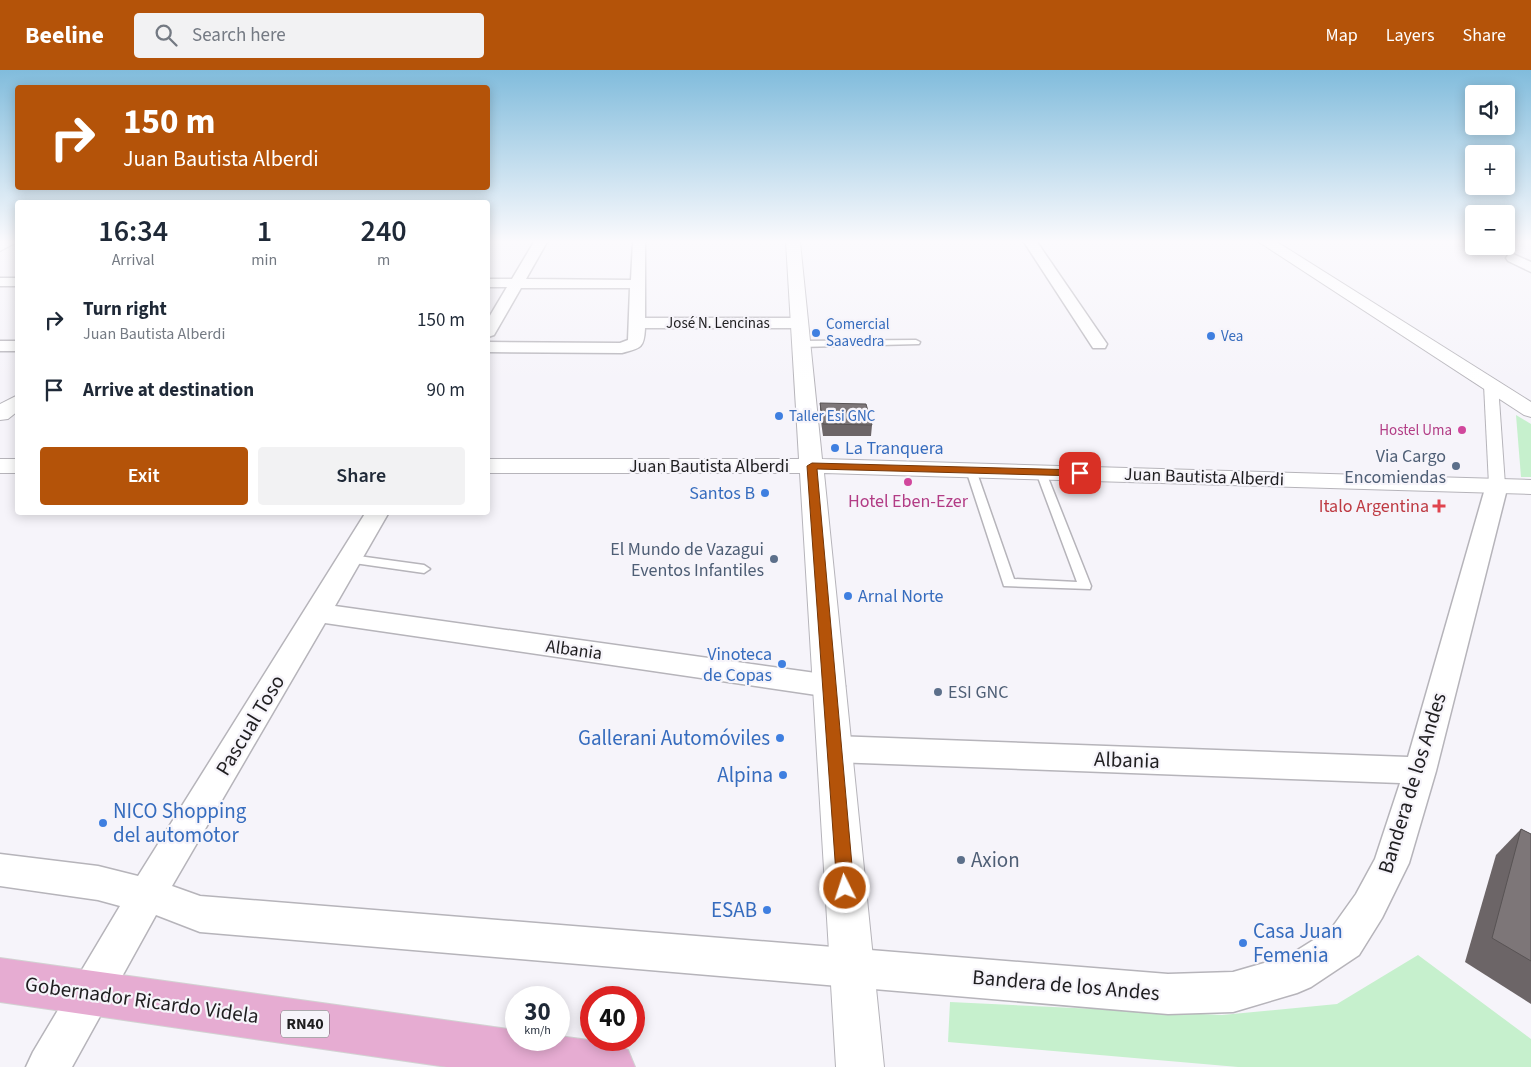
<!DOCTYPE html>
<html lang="en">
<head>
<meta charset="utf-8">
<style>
  :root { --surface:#fff; --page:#f2f2f3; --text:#1f2937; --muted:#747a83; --accent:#b45309 }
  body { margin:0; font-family:"Source Sans 3",sans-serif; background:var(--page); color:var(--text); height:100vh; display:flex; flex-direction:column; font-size:19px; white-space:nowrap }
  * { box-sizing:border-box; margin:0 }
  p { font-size:16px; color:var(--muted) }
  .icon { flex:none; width:28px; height:28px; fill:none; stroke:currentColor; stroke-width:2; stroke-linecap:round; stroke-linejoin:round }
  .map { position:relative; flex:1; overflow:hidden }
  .drawer { position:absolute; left:15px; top:130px; width:475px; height:315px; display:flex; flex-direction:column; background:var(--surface); border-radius:5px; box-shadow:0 2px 12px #0003 }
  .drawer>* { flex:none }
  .banner { position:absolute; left:15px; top:15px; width:475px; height:105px; border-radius:5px; box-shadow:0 2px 12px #0003; background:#b45309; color:#fff; overflow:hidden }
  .fabs { position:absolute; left:1465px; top:15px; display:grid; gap:10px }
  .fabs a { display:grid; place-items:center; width:50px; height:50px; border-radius:5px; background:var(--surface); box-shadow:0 2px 12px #0003; font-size:25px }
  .speed { position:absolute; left:505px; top:916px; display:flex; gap:10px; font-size:25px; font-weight:700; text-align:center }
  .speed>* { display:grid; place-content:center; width:65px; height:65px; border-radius:50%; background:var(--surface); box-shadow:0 2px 12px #0003; line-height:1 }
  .speed small { font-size:12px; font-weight:400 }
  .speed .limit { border:8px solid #d22; background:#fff; color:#111 }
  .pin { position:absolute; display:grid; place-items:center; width:42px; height:42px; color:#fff; margin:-21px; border-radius:10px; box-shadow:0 2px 8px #0006 }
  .me { position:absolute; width:55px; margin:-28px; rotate:356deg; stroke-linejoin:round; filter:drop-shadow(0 0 4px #0008) }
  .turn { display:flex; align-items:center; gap:18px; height:105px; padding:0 25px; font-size:22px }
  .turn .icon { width:65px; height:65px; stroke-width:2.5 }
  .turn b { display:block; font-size:35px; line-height:42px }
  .eta { display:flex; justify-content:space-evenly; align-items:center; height:85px; text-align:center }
  .eta b { font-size:30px; font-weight:600; line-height:35px }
  .cta { display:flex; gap:10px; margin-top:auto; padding:10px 25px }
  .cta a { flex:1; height:58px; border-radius:5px; background:var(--accent); color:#fff; font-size:20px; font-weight:600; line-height:58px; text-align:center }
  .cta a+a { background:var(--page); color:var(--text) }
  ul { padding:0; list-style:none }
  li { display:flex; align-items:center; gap:15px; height:70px; padding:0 25px }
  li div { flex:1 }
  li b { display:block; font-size:19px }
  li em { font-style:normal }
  header { display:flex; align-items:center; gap:30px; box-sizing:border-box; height:70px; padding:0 25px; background:var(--accent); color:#fff }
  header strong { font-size:24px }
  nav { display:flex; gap:28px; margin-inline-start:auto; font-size:18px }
  .search { width:350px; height:45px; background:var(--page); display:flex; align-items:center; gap:12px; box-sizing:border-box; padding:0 18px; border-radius:5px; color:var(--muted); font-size:19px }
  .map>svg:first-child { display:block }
  .green { fill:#c6f0cd }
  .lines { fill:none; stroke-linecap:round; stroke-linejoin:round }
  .service-casing { stroke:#b6b4ba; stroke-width:3 }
  .pedestrian-casing { stroke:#b6b4ba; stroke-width:2 }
  .minor-casing { stroke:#b6b4ba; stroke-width:3 }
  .tertiary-casing { stroke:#b6b4ba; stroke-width:2 }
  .secondary-casing { stroke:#b6b4ba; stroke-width:2 }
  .trunk-casing { stroke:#d2d2d2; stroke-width:2 }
  .service { fill:#fff; fill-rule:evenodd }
  .pedestrian { fill:#fff; fill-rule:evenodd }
  .minor { fill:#fff; fill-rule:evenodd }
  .tertiary { fill:#fff; fill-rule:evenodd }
  .secondary { fill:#fff; fill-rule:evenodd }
  .trunk { fill:#e6acd2; fill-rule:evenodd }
  .wall { fill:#6c6567 }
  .building { fill:#7d7678; stroke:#585354 }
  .route { fill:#b45309; stroke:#753606 }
  .shop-dot { fill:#3f7fe0; stroke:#f6f4fa; stroke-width:2 }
  .hotel-dot { fill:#d1479c; stroke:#f6f4fa; stroke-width:2 }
  .service-dot { fill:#5c6f8a; stroke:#f6f4fa; stroke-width:2 }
  .health-dot { fill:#e0444e; stroke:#f6f4fa; stroke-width:2 }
  .labels { text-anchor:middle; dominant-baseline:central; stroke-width:4.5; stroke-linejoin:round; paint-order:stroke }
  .far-street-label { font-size:15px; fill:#1f1e20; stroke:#f6f4fa }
  .far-shop-label { font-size:15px; fill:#366cbe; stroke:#f6f4fa; text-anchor:start }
  .far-hotel-label { font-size:15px; fill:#b23c85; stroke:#f6f4fa; text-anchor:end }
  .shield { fill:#f6f4fa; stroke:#605e61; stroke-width:1 }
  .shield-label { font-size:16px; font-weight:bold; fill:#1f1e20 }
  .shop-label { font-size:18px; fill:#366cbe; stroke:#f6f4fa; text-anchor:start }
  .service-label { font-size:18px; fill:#4e5e75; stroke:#f6f4fa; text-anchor:end }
  .street-label { font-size:18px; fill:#1f1e20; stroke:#f6f4fa }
  .hotel-label { font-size:18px; fill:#b23c85; stroke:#f6f4fa }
  .health-label { font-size:18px; fill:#be3a42; stroke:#f6f4fa; text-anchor:end }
  .near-street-label { font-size:21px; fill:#1f1e20; stroke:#f6f4fa }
  .near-shop-label { font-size:21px; fill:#366cbe; stroke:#f6f4fa; text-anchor:end }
  .near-service-label { font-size:21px; fill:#4e5e75; stroke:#f6f4fa; text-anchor:start }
</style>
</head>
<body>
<header>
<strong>Beeline</strong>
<div class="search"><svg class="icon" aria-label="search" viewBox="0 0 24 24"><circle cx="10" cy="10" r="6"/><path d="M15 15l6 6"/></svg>Search here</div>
<nav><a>Map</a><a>Layers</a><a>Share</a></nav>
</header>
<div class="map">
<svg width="1531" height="997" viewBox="0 0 1531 997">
  <rect width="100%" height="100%" fill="#f6f4fa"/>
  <!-- green -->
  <g class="green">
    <polygon points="1516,345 1531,354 1531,407 1521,407"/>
    <polygon points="1418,885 1531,969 1531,997 1238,997 948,972 950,932 1222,945 1337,934"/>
  </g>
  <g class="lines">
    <!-- service casing -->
    <g class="service-casing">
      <g id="service">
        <polygon points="916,270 920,272 919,274 800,277 796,274 800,271"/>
        <polygon points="971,397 976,400 1014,509 1077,512 1036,402 1037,400 1045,400 1091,516 1090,519 1004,516 966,400"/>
        <polygon points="351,485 424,495 430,499 424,503 347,492 345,489 347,486"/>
      </g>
    </g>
    <!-- pedestrian casing -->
    <g class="pedestrian-casing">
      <polygon id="pedestrian" points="1491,311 1498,315 1505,415 1503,418 1491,418 1489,415 1484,315"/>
    </g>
    <!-- minor casing -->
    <g class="minor-casing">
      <g id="minor">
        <path d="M534,172H547L526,209L631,210L633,172H645V248H798L806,253L798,258H645C644,278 641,278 622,283L488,282V272L620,273L628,270L630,218H521L494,265L488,267V249L507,217H488V209H512Z"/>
        <polygon points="1024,172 1037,172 1107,274 1105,278 1093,278"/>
        <polygon points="1513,184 1531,192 1531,202 1508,191 1506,188 1508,185"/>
        <rect x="0" y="208" width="18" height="8"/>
        <rect x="0" y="271" width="18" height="10"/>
        <polygon points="1497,408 1505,410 1508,415 1436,701 1409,793 1382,848 1359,885 1311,917 1297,923 1233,942 1168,944 200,862 156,845 72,997 26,997 33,982 120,836 98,830 0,816 0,784 98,796 138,806 366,442 389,442 335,536 830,605 840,608 845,616 840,624 830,627 325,553 172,816 200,826 1168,904 1233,902 1288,886 1331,859 1356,824 1375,789 1400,713 834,692 823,688 818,679 823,670 834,666 1408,687 1486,415 1489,410"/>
      </g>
    </g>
    <!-- tertiary casing -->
    <g class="tertiary-casing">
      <g id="tertiary">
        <polygon points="0,172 17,172 0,181"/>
        <polygon points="786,172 800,172 822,389 1531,410 1531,424 824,403 884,997 836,997 800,403 488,403 488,389 799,389"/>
        <rect x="0" y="389" width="18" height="14"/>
      </g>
    </g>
    <!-- secondary casing -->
    <g class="secondary-casing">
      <g id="secondary">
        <polygon points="1259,172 1277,172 1531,332 1531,347 1524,345"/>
        <polygon points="18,325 18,341 8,349 0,350 0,334"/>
      </g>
    </g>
    <!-- trunk casing -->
    <g class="trunk-casing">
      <polygon id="trunk" points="0,888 516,960 516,970 559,970 559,966 611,973 628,980 635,997 447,997 0,932"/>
    </g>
    <!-- service -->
    <use href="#service" class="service"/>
    <!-- pedestrian -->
    <use href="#pedestrian" class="pedestrian"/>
    <!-- minor -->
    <use href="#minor" class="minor"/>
    <!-- tertiary -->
    <use href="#tertiary" class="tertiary"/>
    <!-- secondary -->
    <use href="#secondary" class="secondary"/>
    <!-- trunk -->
    <use href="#trunk" class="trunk"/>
  </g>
  <!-- wall -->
  <g class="wall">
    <polygon points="820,333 872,355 871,366 823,366 820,344"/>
    <polygon points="1521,759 1531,764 1531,934 1465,892 1496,785"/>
  </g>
  <!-- building -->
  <g class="building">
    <polygon points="820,333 866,334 872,355 823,354"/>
    <polygon points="1521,759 1531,764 1531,891 1492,868"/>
  </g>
  <!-- sky -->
  <linearGradient id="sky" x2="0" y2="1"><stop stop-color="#81bcdc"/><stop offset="0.55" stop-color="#fbfafd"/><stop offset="1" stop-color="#fbfafd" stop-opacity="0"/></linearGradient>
  <rect width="1531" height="312" fill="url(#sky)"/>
  <!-- route -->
  <polygon class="route" points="812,393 1080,400 1085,403 1080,406 817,399 854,818 851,824 845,826 839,824 837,818 807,396"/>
  <!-- markers -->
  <g class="shop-dot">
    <circle cx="816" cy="263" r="5"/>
    <circle cx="1211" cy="266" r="5"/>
    <circle cx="779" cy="346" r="5"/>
    <circle cx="835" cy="378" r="5"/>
    <circle cx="765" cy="423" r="5"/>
    <circle cx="848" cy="526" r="5"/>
    <circle cx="782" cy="594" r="5"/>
    <circle cx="780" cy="668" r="5"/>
    <circle cx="783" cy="705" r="5"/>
    <circle cx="103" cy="753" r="5"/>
    <circle cx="767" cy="840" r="5"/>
    <circle cx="1243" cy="873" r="5"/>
  </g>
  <g class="hotel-dot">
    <circle cx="1462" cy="360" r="5"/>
    <circle cx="908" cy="412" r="5"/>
  </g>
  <g class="service-dot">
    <circle cx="1456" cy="396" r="5"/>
    <circle cx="774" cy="489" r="5"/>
    <circle cx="938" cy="622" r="5"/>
    <circle cx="961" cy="790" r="5"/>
  </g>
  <path class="health-dot" d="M1436.5 428.5h5v5h5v5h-5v5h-5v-5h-5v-5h5z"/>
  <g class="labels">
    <!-- far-street labels -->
    <g class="far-street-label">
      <text x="718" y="253">José N. Lencinas</text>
    </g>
    <!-- far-shop labels -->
    <g class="far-shop-label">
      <text x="826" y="254">Comercial<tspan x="826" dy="17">Saavedra</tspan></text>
      <text x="1221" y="266">Vea</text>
      <text x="789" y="346">Taller Esi GNC</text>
    </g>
    <!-- far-hotel labels -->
    <g class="far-hotel-label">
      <text x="1452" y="360">Hostel Uma</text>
    </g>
    <!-- shield labels -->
    <rect class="shield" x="281" y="940.5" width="48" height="27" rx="4"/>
    <g class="shield-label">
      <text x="305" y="954">RN40</text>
    </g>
    <!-- shop labels -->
    <g class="shop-label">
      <text x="845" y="378">La Tranquera</text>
      <text x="755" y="423" text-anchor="end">Santos B</text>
      <text x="858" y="526">Arnal Norte</text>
      <text x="772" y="584" text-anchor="end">Vinoteca<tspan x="772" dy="21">de Copas</tspan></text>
    </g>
    <!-- service labels -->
    <g class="service-label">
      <text x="1446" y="386">Via Cargo<tspan x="1446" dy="21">Encomiendas</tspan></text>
      <text x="764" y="479">El Mundo de Vazagui<tspan x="764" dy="21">Eventos Infantiles</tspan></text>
      <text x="948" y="622" text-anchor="start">ESI GNC</text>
    </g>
    <!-- street labels -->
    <g class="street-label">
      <text x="709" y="396">Juan Bautista Alberdi</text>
      <text transform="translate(1204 407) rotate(2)">Juan Bautista Alberdi</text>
      <text transform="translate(574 580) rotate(8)">Albania</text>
    </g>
    <!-- hotel labels -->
    <g class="hotel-label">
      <text x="908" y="431">Hotel Eben-Ezer</text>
    </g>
    <!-- health labels -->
    <g class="health-label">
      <text x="1429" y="436">Italo Argentina</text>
    </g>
    <!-- near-street labels -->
    <g class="near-street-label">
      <text transform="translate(250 655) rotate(-59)">Pascual Toso</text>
      <text transform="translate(1127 690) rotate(2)">Albania</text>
      <text transform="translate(1412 713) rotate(-73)">Bandera de los Andes</text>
      <text transform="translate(1066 915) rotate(5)">Bandera de los Andes</text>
      <text transform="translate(142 930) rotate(8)">Gobernador Ricardo Videla</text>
    </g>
    <!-- near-shop labels -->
    <g class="near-shop-label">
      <text x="770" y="668">Gallerani Automóviles</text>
      <text x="773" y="705">Alpina</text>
      <text x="113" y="741" text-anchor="start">NICO Shopping<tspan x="113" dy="24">del automotor</tspan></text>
      <text x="757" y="840">ESAB</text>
      <text x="1253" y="861" text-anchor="start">Casa Juan<tspan x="1253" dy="24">Femenia</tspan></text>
    </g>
    <!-- near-service labels -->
    <g class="near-service-label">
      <text x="971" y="790">Axion</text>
    </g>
  </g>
</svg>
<div class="fabs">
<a><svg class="icon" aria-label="sound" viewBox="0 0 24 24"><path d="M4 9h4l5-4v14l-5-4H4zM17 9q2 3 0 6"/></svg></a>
<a>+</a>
<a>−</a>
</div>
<div class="speed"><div>30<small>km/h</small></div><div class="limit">40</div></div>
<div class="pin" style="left:1080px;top:403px;background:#d93025"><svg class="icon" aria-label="arrive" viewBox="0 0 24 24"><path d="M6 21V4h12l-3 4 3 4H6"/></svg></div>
<svg class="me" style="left:845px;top:818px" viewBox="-20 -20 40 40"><circle r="17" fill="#b45309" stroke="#fff" stroke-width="3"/><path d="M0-11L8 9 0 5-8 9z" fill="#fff"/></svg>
<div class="banner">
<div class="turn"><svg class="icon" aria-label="right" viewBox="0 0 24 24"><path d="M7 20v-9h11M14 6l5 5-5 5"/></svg><div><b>150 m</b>Juan Bautista Alberdi</div></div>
</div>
<section class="drawer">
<div class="eta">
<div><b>16:34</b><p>Arrival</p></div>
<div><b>1</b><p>min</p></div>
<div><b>240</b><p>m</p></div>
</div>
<ul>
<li><svg class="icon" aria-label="right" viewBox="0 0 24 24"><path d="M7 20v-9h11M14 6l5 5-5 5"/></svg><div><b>Turn right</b><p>Juan Bautista Alberdi</p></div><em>150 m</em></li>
<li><svg class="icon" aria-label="arrive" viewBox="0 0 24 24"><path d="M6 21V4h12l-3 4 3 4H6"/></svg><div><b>Arrive at destination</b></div><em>90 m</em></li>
</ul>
<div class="cta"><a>Exit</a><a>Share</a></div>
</section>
</div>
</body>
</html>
